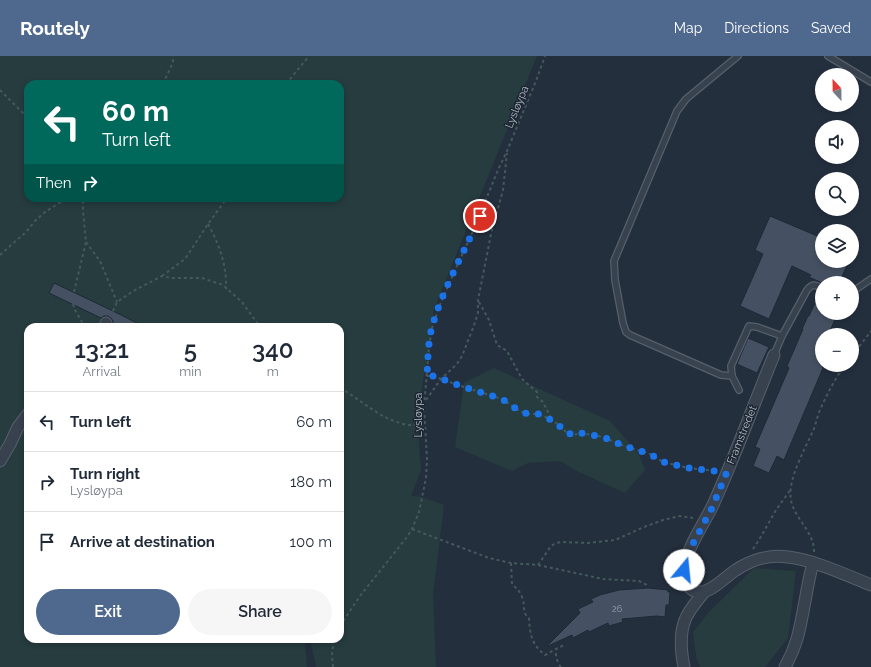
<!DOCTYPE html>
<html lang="en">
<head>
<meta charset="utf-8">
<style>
  :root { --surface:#fff; --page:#f6f6f7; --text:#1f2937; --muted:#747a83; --line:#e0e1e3; --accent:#4f688e }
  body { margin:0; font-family:Raleway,sans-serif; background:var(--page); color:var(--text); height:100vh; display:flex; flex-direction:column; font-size:15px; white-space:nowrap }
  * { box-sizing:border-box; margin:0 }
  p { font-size:13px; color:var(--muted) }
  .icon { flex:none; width:22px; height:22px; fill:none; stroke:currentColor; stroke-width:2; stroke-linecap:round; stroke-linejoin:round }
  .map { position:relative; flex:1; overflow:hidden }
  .panel { position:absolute; left:24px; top:267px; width:320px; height:320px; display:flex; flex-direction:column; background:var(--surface); border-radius:12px; box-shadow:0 2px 6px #0003 }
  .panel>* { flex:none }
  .top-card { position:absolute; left:24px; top:24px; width:320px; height:122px; border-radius:12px; box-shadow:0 2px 6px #0003; background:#00695c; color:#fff; overflow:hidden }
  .needle { width:26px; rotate:338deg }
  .buttons { position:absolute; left:815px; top:12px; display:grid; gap:8px }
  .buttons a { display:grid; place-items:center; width:44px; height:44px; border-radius:50%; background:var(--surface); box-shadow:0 2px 6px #0003; font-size:20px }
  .pin { position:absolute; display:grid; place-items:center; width:34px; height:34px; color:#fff; margin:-17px; border:2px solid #fff; border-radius:50%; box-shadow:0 1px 4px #0007 }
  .me { position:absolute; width:44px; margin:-22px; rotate:17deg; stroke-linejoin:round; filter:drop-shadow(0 0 3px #0008) }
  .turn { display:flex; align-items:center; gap:14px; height:84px; padding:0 12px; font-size:18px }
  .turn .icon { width:52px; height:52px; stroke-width:2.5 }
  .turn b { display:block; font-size:28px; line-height:34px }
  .then { display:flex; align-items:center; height:38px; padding:0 12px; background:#0003; gap:8px; font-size:15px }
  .eta { display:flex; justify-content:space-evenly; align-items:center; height:68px; text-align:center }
  .eta b { font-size:24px; font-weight:600; line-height:28px }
  .primary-button { display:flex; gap:8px; margin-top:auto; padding:8px 12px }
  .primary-button a { flex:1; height:46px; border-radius:24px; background:var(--accent); color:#fff; font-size:16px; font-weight:600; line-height:46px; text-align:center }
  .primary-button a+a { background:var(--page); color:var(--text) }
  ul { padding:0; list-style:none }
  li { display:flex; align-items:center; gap:12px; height:60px; padding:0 12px; border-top:1px solid var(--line) }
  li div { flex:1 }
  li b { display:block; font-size:15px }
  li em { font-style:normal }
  header { display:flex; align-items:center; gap:24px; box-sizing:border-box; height:56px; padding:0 20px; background:var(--accent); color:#fff }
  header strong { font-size:19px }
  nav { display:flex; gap:22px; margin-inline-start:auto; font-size:14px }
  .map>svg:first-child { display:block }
  .green { fill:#263c3f; fill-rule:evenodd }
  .building { fill:#455162; stroke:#1f2835 }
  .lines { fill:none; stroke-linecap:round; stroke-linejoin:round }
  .service-casing { stroke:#565f6c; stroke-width:8 }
  .minor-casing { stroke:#565f6c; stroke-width:13 }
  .path { stroke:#44595c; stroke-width:2; stroke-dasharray:3 3; stroke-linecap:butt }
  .service { stroke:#38414e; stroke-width:5.5 }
  .minor { stroke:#38414e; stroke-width:11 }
  .route { stroke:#1a73e8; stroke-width:7; stroke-dasharray:0 12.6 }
  .labels { text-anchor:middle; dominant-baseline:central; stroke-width:3; stroke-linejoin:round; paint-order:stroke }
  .number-label { font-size:9px; fill:#98a1af }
  .street-label { font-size:11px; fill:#b4bcc9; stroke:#1d2633 }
</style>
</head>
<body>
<header>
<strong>Routely</strong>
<nav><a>Map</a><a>Directions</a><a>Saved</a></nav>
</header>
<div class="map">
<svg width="871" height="611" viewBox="0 0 871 611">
  <rect width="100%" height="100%" fill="#242f3e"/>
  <!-- green -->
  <g class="green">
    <path d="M0,0H537L434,253L417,364L421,414L411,440L422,441L444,449L433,539L436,611H316L310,583H340V271H28V583H305L307,611H0ZM28,28H340V142H28Z"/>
    <polygon points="494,312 610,365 638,397 645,414 625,437 579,416 560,405 528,407 512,415 455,391 464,327"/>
    <polygon points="754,512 796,515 788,582 765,611 700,611 696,600 693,576 709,556"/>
  </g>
  <!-- building -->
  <g class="building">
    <polygon points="770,160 822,182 822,205 849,205 839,227 822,227 809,221 811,219 792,210 769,263 740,250 763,198 755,194"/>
    <polygon points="54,227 113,255 145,271 119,271 113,268 113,265 111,262 108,260 104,260 101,262 49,237"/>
    <polygon points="820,236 822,236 822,257 838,257 828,279 822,279 822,311 823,312 784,404 777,400 769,417 753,410 760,393 755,391 789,312 787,310 803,273 802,273 808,260 809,260"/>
    <polygon points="748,282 769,291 757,317 737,308"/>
    <polygon points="648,532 668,534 668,536 670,536 669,549 666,549 665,561 657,560 622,563 623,566 609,570 608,567 589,576 588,574 573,582 572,579 548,590 548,589 580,557 578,553 593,546 591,543 600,539 619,534"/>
  </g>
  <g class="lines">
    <!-- service casing -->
    <g class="service-casing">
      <g id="service">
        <polyline points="828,0 871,26"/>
        <polyline points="852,236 871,223"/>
        <path d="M774,299L782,280L807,234C813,227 815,229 822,232"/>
        <polyline points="732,320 721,319 630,279 626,276 623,267 615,224 614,205 677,55 686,43 738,0"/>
        <polyline points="739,334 732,320 731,310 749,270 757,271 782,280"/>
      </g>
    </g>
    <!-- minor casing -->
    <g class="minor-casing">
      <g id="minor">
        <polyline points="105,271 106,267"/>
        <path d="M774,299C753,350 735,401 712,451C704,467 684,497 684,515C683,524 689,536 700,536C712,536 726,520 736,514C751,504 770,498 788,501C814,504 846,519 871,529"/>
        <polyline points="0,405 10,388 18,371 28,358"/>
        <path d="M684,611C681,596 679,579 685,564C688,555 698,544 704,536"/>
        <path d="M785,611C790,602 794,593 797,583C804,558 806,532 813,507"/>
      </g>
    </g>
    <!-- path -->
    <g class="path">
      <polyline points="163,28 173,6 173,0"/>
      <polyline points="286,28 309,0"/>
      <polyline points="0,34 28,62"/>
      <path d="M208,168C219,188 227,209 226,233"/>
      <polyline points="86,186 100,205 117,246"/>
      <polyline points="0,199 26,176 35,165 45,156 67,142"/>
      <polyline points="162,220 185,203 208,168 227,142"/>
      <polyline points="74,236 86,186 83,155 83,142"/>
      <polyline points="479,246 489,264 497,289 507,295 522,323 537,336 537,341 543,346 551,362"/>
      <polyline points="73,248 75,254 85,271"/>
      <polyline points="113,255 117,246 135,234 162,220 171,222 202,222 223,229 242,246 260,271"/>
      <polyline points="852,300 871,275"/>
      <polyline points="427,320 433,320 458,329 502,343 521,356 529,358 538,358 544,360 558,368 562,373 568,377 574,379 581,377 603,381 624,390 650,398 663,406 688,412 717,415"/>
      <path d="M340,332C360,343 378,361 400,367C408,370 417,369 425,370"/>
      <polyline points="426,344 441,323 457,308 462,300 473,272 478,257 478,244 491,178 503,134 507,97"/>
      <polyline points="412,473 489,502 511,507 538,509 603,523 639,525 649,530"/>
      <polyline points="753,493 759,484 776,454 791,433"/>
      <path d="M814,496C815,477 794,462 791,444C787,424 805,393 813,375C816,368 817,361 820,354C827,338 835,323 845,309"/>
      <path d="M511,507L512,528C516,532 520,535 522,541C526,550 521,556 529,562C530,578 531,588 545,599L556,593"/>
      <polyline points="538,509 551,490 556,487 562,486 588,487 615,484 644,471 663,464 680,460 693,462"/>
      <polyline points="340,570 360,540 407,481 412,473 419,456 426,422 427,403 424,351 429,291 432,272 439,251 456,212 474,173 498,114 507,95 536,25 545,0"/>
      <polyline points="333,611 332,598 334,583"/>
      <path d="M561,611C557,607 555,598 556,593L564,589"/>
    </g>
    <!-- service -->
    <use href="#service" class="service"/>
    <!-- minor -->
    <use href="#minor" class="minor"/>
  </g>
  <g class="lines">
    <!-- route -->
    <path class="route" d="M480,160C464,197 443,232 432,271C428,286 428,303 427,320H434L458,329L502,343L521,356L529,358H538L544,360L558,368L562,373L568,377L574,379L581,377L603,381L624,390L650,398L663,406L688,412L715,415L726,418L712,452L688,497L684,514"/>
  </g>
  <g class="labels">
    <!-- number labels -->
    <g class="number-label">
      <text x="617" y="553">26</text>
    </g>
    <!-- street labels -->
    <g class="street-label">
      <text transform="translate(517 51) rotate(-68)">Lysløypa</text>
      <text transform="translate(418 359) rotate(-90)">Lysløypa</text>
      <text transform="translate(742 379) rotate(-68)">Framstredet</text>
    </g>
  </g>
</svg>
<div class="buttons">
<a><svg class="needle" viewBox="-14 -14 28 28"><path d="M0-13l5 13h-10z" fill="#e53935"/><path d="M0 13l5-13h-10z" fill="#747a83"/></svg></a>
<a><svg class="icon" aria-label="sound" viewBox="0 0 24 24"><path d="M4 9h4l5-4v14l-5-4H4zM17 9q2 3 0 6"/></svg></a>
<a><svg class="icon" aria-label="search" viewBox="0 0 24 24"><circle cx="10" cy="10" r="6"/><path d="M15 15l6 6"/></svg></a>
<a><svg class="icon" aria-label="layers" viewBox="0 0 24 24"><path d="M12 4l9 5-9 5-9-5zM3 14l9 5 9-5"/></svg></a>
<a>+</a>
<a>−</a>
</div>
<div class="pin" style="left:480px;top:160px;background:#d93025"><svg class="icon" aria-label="arrive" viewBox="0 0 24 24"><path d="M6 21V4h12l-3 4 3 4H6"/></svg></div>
<svg class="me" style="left:684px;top:514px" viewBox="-20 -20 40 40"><circle r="19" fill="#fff"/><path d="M0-13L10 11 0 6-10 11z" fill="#1a73e8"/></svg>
<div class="top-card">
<div class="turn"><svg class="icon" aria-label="left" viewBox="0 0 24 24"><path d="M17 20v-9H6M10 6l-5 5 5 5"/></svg><div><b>60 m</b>Turn left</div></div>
<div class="then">Then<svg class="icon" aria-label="right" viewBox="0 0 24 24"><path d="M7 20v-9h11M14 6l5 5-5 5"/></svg></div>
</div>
<section class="panel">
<div class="eta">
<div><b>13:21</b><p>Arrival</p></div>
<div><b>5</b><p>min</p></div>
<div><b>340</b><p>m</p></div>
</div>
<ul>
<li><svg class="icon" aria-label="left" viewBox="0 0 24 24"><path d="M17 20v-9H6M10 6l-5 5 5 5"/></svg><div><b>Turn left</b></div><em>60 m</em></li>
<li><svg class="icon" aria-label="right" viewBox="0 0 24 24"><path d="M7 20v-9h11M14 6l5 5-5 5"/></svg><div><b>Turn right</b><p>Lysløypa</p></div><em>180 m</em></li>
<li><svg class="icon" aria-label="arrive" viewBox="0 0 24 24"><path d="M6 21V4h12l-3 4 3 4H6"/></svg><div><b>Arrive at destination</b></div><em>100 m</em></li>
</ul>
<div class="primary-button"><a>Exit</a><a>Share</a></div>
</section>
</div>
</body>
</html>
